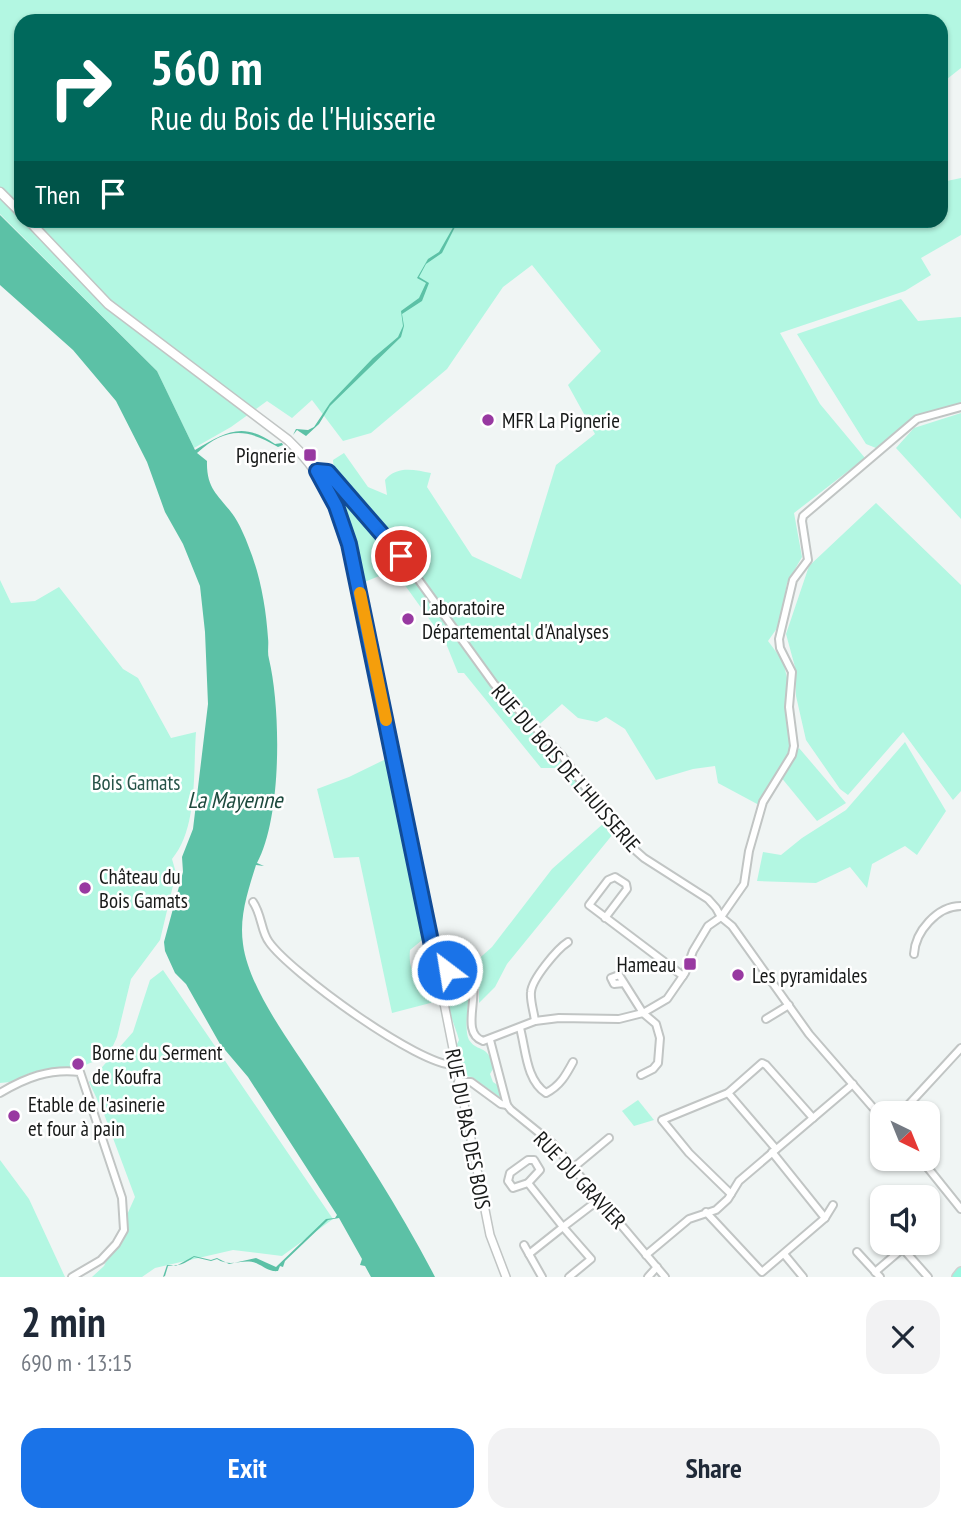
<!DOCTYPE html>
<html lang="en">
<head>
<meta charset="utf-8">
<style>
  :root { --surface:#fff; --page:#f2f2f3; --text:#1f2937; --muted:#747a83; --accent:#1a73e8 }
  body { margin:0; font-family:"PT Sans Narrow",sans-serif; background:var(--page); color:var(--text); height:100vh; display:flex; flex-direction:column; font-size:26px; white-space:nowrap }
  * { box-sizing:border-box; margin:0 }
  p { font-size:23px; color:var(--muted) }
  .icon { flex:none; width:38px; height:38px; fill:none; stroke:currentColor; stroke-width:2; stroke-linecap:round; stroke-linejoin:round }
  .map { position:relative; height:1277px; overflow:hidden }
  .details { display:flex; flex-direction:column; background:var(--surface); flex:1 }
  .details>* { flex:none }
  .guide { position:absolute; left:14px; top:14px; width:934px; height:214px; border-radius:21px; box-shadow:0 2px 5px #0004; background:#00695c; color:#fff; overflow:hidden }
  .needle { width:46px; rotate:137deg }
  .buttons { position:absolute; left:870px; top:1101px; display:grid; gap:14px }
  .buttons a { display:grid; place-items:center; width:70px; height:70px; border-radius:14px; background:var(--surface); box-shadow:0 2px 5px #0004; font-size:35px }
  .pin { position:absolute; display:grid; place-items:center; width:60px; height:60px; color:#fff; margin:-30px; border:4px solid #fff; border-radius:50%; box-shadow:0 2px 7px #0007 }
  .me { position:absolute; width:77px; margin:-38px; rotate:329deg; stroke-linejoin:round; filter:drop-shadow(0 0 5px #0008) }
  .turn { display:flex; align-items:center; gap:24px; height:147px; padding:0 21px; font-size:32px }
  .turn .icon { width:91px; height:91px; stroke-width:2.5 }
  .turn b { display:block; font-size:49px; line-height:60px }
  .then { display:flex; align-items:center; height:66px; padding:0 21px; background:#0003; gap:14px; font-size:26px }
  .round { display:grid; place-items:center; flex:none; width:74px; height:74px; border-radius:21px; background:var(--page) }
  .headline { display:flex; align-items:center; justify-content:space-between; height:119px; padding:0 21px }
  h1 { font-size:42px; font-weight:600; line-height:52px }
  .button { display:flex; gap:14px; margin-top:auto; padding:14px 21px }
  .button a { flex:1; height:80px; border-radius:21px; background:var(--accent); color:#fff; font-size:28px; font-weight:600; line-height:80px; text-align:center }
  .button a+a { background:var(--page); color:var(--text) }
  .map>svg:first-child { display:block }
  .green { fill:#b3f7e2 }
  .water { fill:#5cc1a6 }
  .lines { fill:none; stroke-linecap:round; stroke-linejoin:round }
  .minor-casing { stroke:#c1c5c4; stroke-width:10 }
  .tertiary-casing { stroke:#c1c5c4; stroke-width:10 }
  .secondary-casing { stroke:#c1c5c4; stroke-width:11 }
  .primary-casing { stroke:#d1d1d1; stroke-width:12 }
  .minor { stroke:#fff; stroke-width:6 }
  .tertiary { stroke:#fff; stroke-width:7 }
  .secondary { stroke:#fff; stroke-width:8 }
  .primary { stroke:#9af7e0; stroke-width:9 }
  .route-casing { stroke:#114b97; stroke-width:18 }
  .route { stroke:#1a73e8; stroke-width:12 }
  .slow { stroke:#f59e0b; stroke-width:12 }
  .poi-dot { fill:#9839a1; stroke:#fff; stroke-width:2.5 }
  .labels { text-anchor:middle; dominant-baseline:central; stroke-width:5; stroke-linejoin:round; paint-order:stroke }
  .poi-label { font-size:21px; fill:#181a19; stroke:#fff; text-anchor:start }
  .street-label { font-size:21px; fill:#181a19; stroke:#fff }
  .park-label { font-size:21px; fill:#275348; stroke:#fff }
  .water-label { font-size:23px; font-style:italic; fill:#1e4a3e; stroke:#fff }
</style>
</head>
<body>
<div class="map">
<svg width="961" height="1277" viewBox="0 0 961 1277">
  <rect width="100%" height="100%" fill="#f0f5f4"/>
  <!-- green -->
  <g class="green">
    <path d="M0,0H961V68L942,83V21H21V220H942V182L961,178V235L921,258L931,275L905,291L780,333L820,404L865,458L794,513L802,557L787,583L780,624L768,641L783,661L788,682L785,705L790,751L759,805L718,783L715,766L693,769L656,780L625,729L606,717L597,722L578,718L562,704L532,731L562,762L597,813L555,768H541L464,673H458L445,641L394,570L362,583L337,498L353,494L334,473L333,460L344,453L368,487L387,495L385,480C397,465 415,470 431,473L427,487L472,556L521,579L556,465L595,434L568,385L601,351L532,265L503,287L447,369L371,433L343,441L312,400L292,418L267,401L231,427L194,448L157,371L0,214Z"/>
    <polygon points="901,299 918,321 961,317 961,404 915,416 876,448 866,444 797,334"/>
    <polygon points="961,413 961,519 896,448 914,428"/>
    <polygon points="876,503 961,585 961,791 953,800 903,732 848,795 840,789 806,740 796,696 795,667 786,634 809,566"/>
    <path d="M0,580L11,603L35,601L59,587L123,669L138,678L171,738L196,732C193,772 198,828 172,859L176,873L160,940L131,979L117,1037L112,1048L100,1059L78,1068L45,1069L30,1073L10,1082L0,1083Z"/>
    <polygon points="905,742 946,811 917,855 905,846 872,864 867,888 850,867 816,883 757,881 763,852 781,855 802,838 846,810"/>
    <polygon points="799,748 846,803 817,821 780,776"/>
    <path d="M390,757L427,936L410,950C408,973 416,979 436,988L438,1001L392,1013L359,857L334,858L317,789L349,777Z"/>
    <polygon points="604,823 613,834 507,964 495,987 479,1003 479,971 474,963 492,947 552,869"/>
    <polygon points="163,970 333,1219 282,1256 233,1250 155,1268 142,1277 92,1277 104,1266 135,1197 104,1114 89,1082 133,1032 150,980"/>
    <path d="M460,972L468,978L469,985C470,998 463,1029 469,1040C479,1054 486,1042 494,1067L490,1074L493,1082L499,1086L501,1098L472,1077L463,1076L457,1044L459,1040C454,1021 440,996 449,977Z"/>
    <polygon points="638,1100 654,1120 634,1126 622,1111"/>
    <polygon points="0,1160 29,1199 65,1277 0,1277"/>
  </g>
  <!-- water -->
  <g class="water">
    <path d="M0,215L157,371L195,450C226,432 242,421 275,444L282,443L283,445L278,447C246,428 226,427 197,453L207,461C206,493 223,497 237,521C241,528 245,537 248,545C260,574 266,607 268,638C269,645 267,652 269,659C281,709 282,817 257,863L264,866L256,865C248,891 239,916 243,944C249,990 293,1046 318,1085C359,1147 401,1211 435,1277H371L365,1266L360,1265L362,1259L339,1218L328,1220L285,1261L283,1267L280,1266L278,1271C269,1272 265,1267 256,1263C242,1258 231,1268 217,1259L211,1261L194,1257C185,1264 178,1266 168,1266L165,1276L163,1277L167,1265L176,1266L194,1256L211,1260L217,1258L229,1264L256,1258L276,1267L326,1219L335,1218L337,1215L248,1077L220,1044L186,984L175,973L165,951L164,942L183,872L182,857L193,829L208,704L205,632L200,586L183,544L165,512L147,462L116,401L73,350L0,285Z"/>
    <polygon points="467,221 469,221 461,227 455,227 442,253 426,264 419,277 429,283 422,301 402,314 404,326 401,337 330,406 319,424 306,436 297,430 293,435 296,429 308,430 314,427 330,403 373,358 398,337 403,326 401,311 419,298 426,283 417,278 428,259 439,252 455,224 462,224"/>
  </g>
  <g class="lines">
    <!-- minor casing -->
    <g class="minor-casing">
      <g id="minor">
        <polyline points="317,471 328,473 397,550 494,684 563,757 626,842 644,858 708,899 716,908 721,917 732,926 809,1034 882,1118"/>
        <path d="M253,902C262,915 261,932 269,942C290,972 420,1067 455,1065"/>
        <polyline points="605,918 627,889 626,884 615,877 608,880 589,905 683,976"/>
        <path d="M914,954C915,932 937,906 961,906"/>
        <path d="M447,963L466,967C486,987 457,1032 483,1041L535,1021L559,1018L619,1019L643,1013L667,999L685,973L693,951L708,926L721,917L744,884L749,851L763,802L792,755L794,746L789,707L792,672L780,648L779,639L793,580L808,560L802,521L803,516L917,419L961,407"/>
        <polyline points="624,983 614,984 611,978 619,975 643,1013 656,1024 660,1038 658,1063 653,1069 641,1075"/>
        <polyline points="766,1019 789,1005"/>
        <path d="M535,1021C534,1012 530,1001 531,992C532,979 557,949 568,942"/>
        <path d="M520,1028C526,1050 526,1080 546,1093C560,1086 566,1075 573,1062"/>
        <polyline points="490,1040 507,1105 511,1110 553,1144 665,1277"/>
        <polyline points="458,1082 471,1082 501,1104 507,1105"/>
        <path d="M0,1093C25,1078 50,1068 80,1072L122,1198L124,1230L116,1244L101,1260L72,1277"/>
        <polyline points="728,1093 776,1149"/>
        <polyline points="901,1113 961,1048"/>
        <polyline points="772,1152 825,1218"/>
        <polyline points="920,1158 961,1209"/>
        <polygon points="528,1160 534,1160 540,1170 528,1183 513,1188 508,1181 510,1173"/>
        <polyline points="573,1168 609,1138"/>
        <polyline points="528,1183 563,1227 529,1254 542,1277"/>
        <polyline points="731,1194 689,1153 662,1120 728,1093 762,1063 766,1065 813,1118"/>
        <polyline points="706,1212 762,1272 825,1218 833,1205"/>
        <polyline points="897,1242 928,1277"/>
        <polyline points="524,1245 529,1254"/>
        <polyline points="857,1252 880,1277"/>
        <polyline points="784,1254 803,1277"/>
        <polyline points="646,1255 689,1219 716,1210 728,1199 739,1181 853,1084"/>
        <polyline points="875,1272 902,1249"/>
        <polyline points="569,1277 591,1259 563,1227 601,1198"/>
        <polyline points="648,1277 657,1267"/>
      </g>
    </g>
    <!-- tertiary casing -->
    <g class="tertiary-casing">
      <polyline id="tertiary" points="439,978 490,1235 506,1277"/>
    </g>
    <!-- secondary casing -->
    <g class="secondary-casing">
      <g id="secondary">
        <polyline points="0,192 21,213"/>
        <path d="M28,220L108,304L288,440C319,469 337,503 349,544L433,953"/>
        <circle cx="435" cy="966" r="12"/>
      </g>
    </g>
    <!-- primary casing -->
    <g class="primary-casing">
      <polyline id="primary" points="957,1277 961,1272"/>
    </g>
    <!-- minor -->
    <use href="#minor" class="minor"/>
    <!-- tertiary -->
    <use href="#tertiary" class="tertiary"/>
    <!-- secondary -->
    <use href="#secondary" class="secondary"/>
    <!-- primary -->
    <use href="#primary" class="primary"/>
  </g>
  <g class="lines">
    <!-- route casing -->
    <g class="route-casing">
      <polyline id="route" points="401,556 328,472 317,471 336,506 349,544 432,946 433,953 440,954 446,959 447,970"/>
    </g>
    <!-- route -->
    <use href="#route" class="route"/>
    <!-- slow -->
    <polyline class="slow" points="360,593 386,720"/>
  </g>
  <!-- markers -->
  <g class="poi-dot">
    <circle cx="488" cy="420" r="7"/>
    <rect x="303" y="448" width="14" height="14" rx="3.5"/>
    <circle cx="408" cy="619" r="7"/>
    <circle cx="85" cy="888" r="7"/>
    <rect x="683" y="957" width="14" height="14" rx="3.5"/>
    <circle cx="738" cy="975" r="7"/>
    <circle cx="78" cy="1064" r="7"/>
    <circle cx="14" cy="1116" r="7"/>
  </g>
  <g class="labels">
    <!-- poi labels -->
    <g class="poi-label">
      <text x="502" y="420">MFR La Pignerie</text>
      <text x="296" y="455" text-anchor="end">Pignerie</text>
      <text x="422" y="607">Laboratoire<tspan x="422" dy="24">Départemental d'Analyses</tspan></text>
      <text x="99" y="876">Château du<tspan x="99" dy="24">Bois Gamats</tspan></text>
      <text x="676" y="964" text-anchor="end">Hameau</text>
      <text x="752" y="975">Les pyramidales</text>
      <text x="92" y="1052">Borne du Serment<tspan x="92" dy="24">de Koufra</tspan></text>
      <text x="28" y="1104">Etable de l'asinerie<tspan x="28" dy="24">et four à pain</tspan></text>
    </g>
    <!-- street labels -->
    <g class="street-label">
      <text transform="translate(566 768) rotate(49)">RUE DU BOIS DE L'HUISSERIE</text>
      <text transform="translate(468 1129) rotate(79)">RUE DU BAS DES BOIS</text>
      <text transform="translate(580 1180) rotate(47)">RUE DU GRAVIER</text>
    </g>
    <!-- park labels -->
    <g class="park-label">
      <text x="136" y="782">Bois Gamats</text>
    </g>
    <!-- water labels -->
    <g class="water-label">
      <text x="235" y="799">La Mayenne</text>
    </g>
  </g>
</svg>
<div class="buttons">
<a><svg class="needle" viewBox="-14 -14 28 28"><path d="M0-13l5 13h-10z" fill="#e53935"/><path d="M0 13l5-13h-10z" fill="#747a83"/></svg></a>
<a><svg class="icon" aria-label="sound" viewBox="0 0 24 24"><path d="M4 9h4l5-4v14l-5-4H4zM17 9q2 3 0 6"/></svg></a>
</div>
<div class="pin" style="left:401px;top:556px;background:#d93025"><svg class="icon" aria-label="arrive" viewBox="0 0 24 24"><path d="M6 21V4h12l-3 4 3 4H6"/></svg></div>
<svg class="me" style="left:447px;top:970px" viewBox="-20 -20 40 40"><circle r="17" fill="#1a73e8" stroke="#fff" stroke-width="3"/><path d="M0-11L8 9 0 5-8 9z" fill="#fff"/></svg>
<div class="guide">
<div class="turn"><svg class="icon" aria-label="right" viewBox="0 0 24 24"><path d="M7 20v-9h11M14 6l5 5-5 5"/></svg><div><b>560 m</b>Rue du Bois de l'Huisserie</div></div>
<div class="then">Then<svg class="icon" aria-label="arrive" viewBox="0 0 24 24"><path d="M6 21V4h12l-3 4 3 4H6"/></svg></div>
</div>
</div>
<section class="details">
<div class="headline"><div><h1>2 min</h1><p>690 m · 13:15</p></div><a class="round"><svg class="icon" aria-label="close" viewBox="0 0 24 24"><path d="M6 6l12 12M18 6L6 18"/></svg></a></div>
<div class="button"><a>Exit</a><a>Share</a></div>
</section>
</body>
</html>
